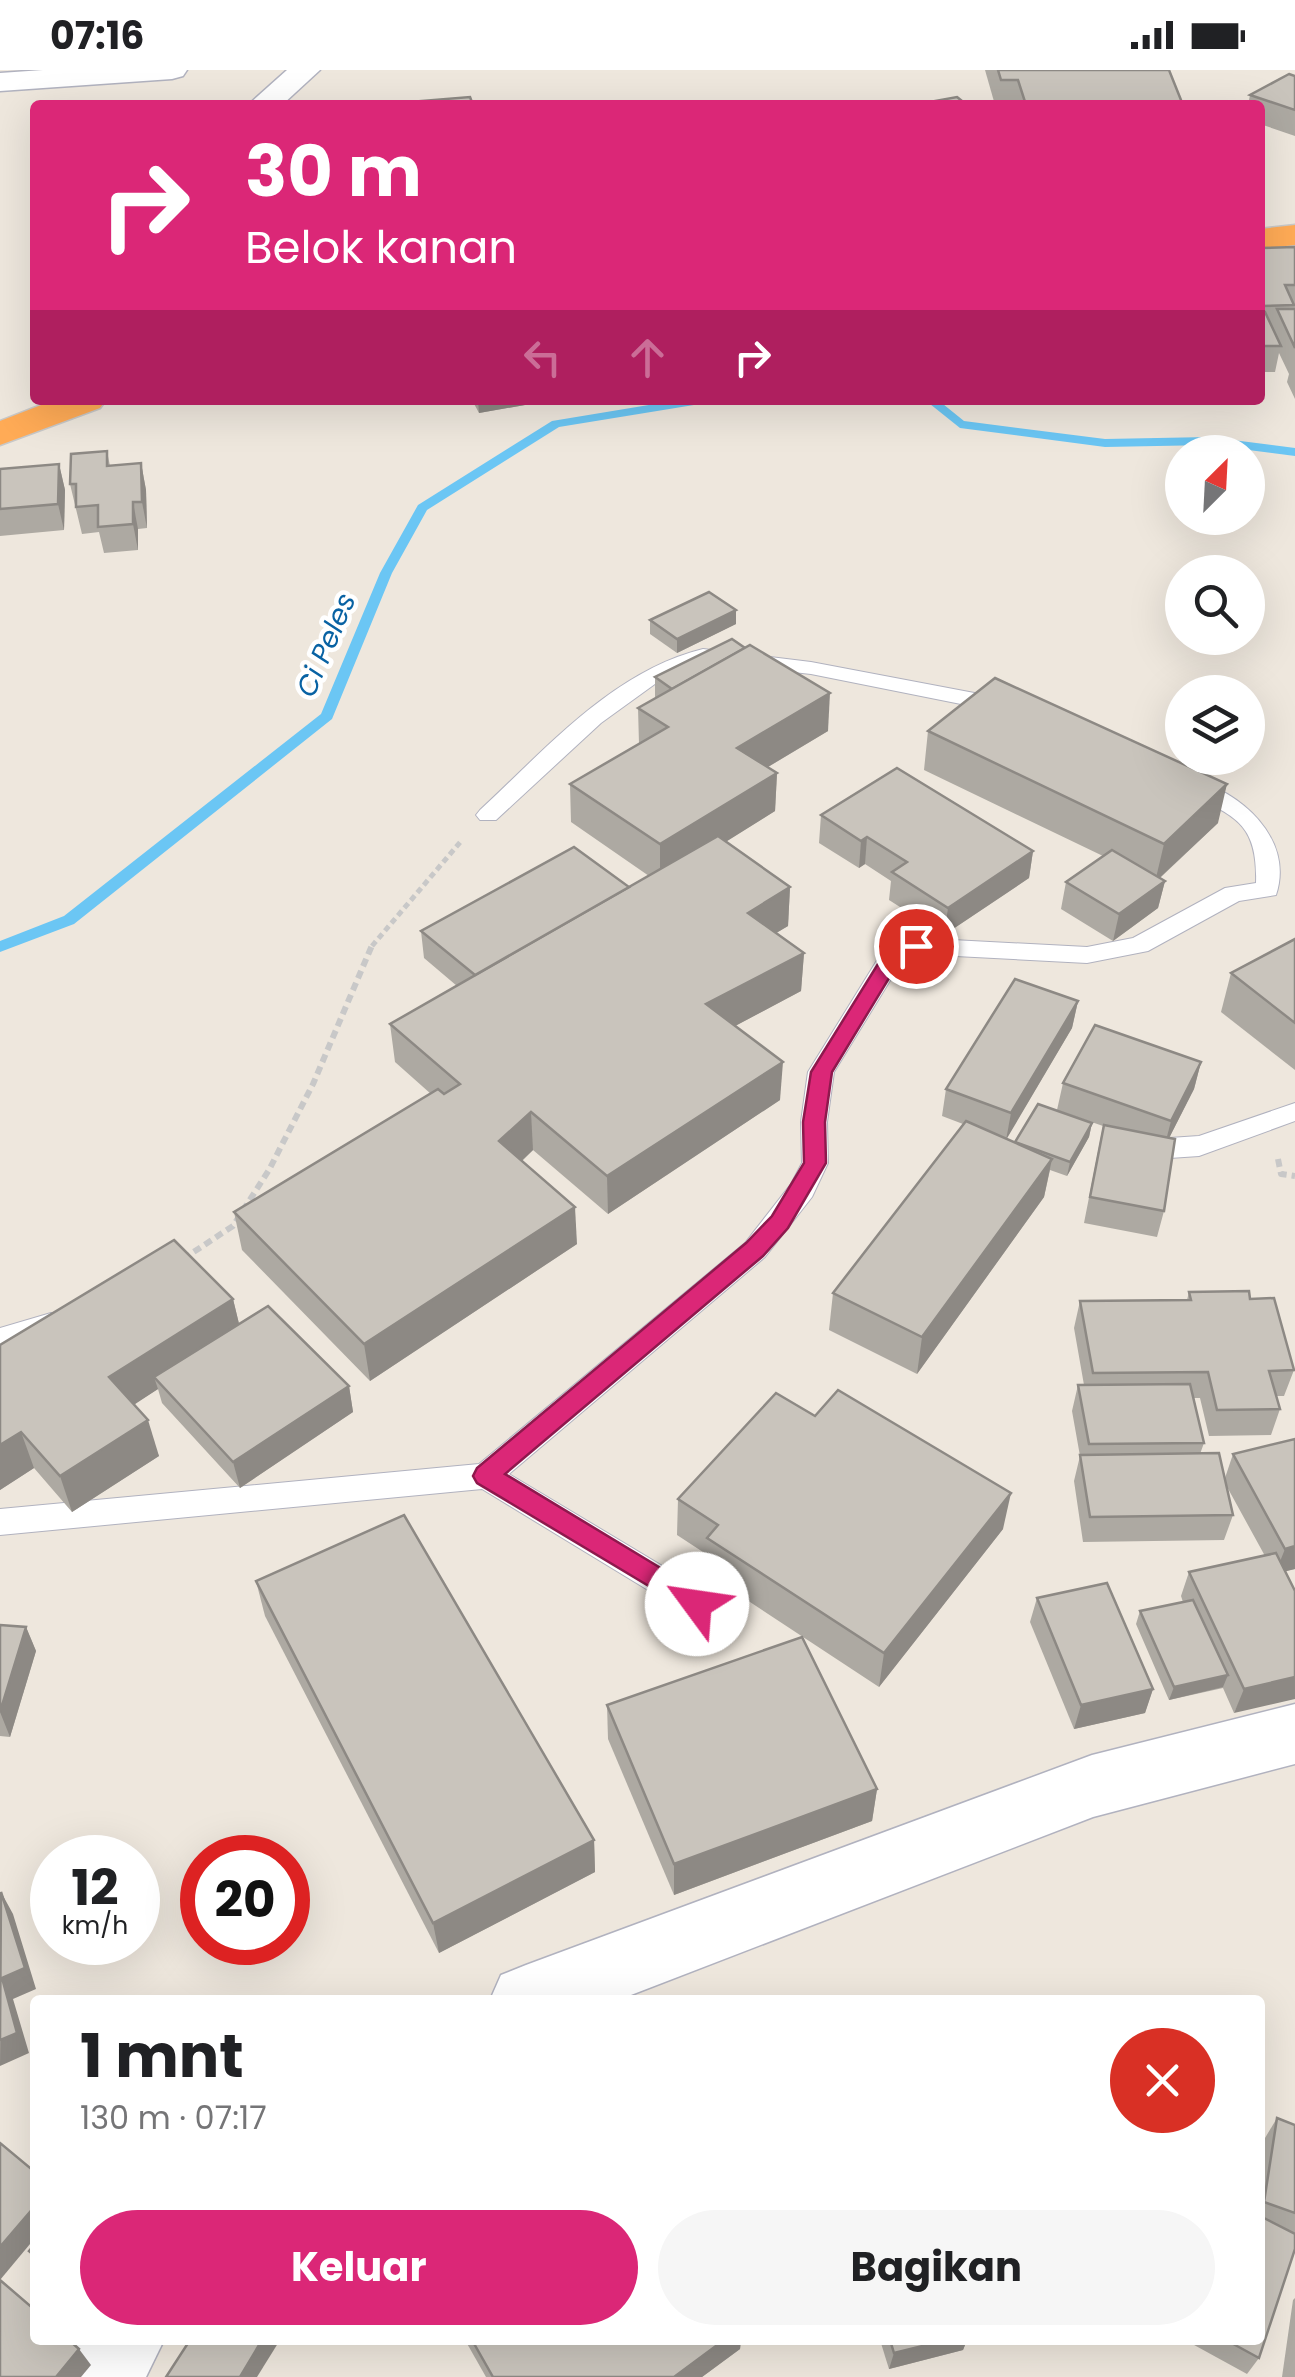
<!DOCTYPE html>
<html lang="id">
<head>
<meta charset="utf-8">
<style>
  :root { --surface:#fff; --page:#f6f6f6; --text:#202124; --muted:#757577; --accent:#db2777 }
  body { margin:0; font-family:Poppins,sans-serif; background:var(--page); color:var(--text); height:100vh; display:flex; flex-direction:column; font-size:38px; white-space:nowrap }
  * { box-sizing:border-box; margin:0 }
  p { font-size:32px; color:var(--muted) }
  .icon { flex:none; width:55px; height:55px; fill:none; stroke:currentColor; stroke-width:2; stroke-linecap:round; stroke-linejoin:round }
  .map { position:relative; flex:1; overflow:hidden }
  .drawer { position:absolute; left:30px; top:1925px; width:1235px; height:350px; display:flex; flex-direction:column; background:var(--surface); border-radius:10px; box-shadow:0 10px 40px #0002 }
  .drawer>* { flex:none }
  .hud { position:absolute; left:30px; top:30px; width:1235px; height:305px; border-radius:10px; box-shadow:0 10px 40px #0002; background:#db2777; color:#fff; overflow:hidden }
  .needle { width:65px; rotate:24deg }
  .buttons { position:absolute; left:1165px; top:365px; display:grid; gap:20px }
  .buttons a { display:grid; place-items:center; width:100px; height:100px; border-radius:50%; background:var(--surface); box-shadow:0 10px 40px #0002; font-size:50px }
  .speed { position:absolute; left:30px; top:1765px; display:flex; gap:20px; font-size:50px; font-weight:700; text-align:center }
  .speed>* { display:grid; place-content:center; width:130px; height:130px; border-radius:50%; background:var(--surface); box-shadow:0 10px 40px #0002; line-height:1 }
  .speed small { font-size:25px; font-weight:400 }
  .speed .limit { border:15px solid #d22; background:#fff; color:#111 }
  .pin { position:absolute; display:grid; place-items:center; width:85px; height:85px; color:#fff; margin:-42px; border:5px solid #fff; border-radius:50%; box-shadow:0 2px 10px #0007 }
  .me { position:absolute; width:110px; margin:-55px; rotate:301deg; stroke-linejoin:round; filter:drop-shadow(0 0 8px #0008) }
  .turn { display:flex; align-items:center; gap:35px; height:210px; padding:0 50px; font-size:45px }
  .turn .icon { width:130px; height:130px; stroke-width:2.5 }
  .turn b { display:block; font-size:70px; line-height:85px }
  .lanes { display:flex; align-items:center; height:95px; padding:0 50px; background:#0003; justify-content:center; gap:50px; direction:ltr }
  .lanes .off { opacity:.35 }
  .round { display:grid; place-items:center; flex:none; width:105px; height:105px; border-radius:52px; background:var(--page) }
  .overview { display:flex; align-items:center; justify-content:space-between; height:170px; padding:0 50px }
  h1 { font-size:60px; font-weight:700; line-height:75px }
  .cta { display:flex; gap:20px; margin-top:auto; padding:20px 50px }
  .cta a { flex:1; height:115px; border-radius:60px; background:var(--accent); color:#fff; font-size:40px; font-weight:700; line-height:115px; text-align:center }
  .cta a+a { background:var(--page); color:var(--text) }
  .status { display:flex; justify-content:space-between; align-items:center; height:70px; padding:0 50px; background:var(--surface); direction:ltr }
  .status svg { height:28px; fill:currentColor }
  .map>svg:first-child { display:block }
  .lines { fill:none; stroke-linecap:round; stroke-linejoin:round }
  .stream { fill:#6bc6f4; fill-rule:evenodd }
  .lane-casing { stroke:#b1b2bf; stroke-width:2 }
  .street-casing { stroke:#b1b2bf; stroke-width:3 }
  .secondary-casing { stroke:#b1b2bf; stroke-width:3 }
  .highway-casing { stroke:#c8c8c8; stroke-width:3 }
  .path-far1 { stroke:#c8c8c8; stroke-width:5; stroke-dasharray:6 4; stroke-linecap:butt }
  .path { stroke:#c8c8c8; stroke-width:6; stroke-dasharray:8 5; stroke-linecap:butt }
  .lane { fill:#fff; fill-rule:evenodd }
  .street { fill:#fff; fill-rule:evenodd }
  .secondary { fill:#fff; fill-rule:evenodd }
  .highway { fill:#ffab56; fill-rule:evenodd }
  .wall { fill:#ada9a2 }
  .shaded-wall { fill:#8d8984 }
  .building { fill:#c9c4bc; stroke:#8d8984; stroke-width:2.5 }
  .route { fill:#db2777; stroke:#8e194d; stroke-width:2.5 }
  .labels { text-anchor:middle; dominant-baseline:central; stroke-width:9; stroke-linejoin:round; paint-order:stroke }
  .far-water-label { font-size:28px; font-style:italic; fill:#0862a3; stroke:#fff }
</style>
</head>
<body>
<div class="status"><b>07:16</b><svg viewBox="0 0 49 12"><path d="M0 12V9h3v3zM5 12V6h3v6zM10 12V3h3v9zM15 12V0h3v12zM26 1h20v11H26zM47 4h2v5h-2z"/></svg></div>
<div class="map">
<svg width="1295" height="2307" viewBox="0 0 1295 2307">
  <rect width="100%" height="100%" fill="#eee7dd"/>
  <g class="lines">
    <!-- stream -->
    <g class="stream">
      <polygon points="679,330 706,330 700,334 559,357 427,440 392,503 332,649 74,854 0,882 0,871 64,846 321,644 380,503 418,435 552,351"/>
      <polygon points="925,330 938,330 964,351 1105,369 1209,367 1295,378 1295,386 1209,375 1105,377 960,358"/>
    </g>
    <!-- lane casing -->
    <g class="lane-casing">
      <g id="lane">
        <path d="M703,579L811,592L1006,629L1017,636L1006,643L811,604L705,592L666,606L601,653L496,750H480L476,745L480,740C546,679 613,601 703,579Z"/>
        <path d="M1192,709C1239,721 1295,768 1276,825L1239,831L1148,881L1087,893L917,884L902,891L834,1002L827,1052L828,1093L812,1127L765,1187L509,1404L739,1542L744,1552L739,1562L728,1566L717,1562L482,1419L0,1465V1439L479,1394L745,1173L791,1114L802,1093L801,1052L808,1002L884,879L915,868L1087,877L1133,868L1225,818L1256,813C1258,751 1233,746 1184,721L1181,716L1184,711Z"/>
        <polygon points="1295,1033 1295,1051 1199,1086 1140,1090 1131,1087 1127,1080 1131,1073 1140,1070 1199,1066"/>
        <polygon points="51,1243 61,1246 65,1254 61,1262 0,1280 0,1258"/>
      </g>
    </g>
    <!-- street casing -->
    <g class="street-casing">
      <g id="street">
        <polygon points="43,0 187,0 183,6 172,9 0,21 0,3"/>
        <polygon points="287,0 320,0 282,35 248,35"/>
      </g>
    </g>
    <!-- secondary casing -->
    <g class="secondary-casing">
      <g id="secondary">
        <polygon points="1295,1634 1295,1694 1093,1747 618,1930 490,1930 501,1905 526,1895 1092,1685"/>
        <polygon points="77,2270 164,2270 146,2307 59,2307"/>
      </g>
    </g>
    <!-- highway casing -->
    <g class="highway-casing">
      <g id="highway">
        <polygon points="1295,155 1295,175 1260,179 1260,159"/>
        <polygon points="54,330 106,330 100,338 0,375 0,351"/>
      </g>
    </g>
    <!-- path-far1 -->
    <polyline class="path-far1" points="372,876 462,770"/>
    <!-- path -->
    <g class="path">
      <polyline points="1278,1089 1281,1104 1295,1106"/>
      <polyline points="183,1189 233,1156 269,1100 313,1014 373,873"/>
    </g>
    <!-- lane -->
    <use href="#lane" class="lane"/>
    <!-- street -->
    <use href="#street" class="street"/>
    <!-- secondary -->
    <use href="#secondary" class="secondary"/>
    <!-- highway -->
    <use href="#highway" class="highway"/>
  </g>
  <!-- wall -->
  <g class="wall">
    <polygon points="985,0 1169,0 1183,35 995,35"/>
    <polygon points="1295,6 1295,66 1260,54 1260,35 1248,35 1250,25"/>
    <polygon points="1295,177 1295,329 1287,312 1289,304 1279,283 1275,302 1260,302 1260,178"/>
    <polygon points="472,330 542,330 542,332 479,343"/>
    <polygon points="107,381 110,396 141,393 146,420 147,458 138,459 138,480 104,483 99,462 82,464 70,414"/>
    <polygon points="59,394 65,420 64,460 0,466 0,399"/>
    <polygon points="650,550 736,554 677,583 650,564"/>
    <polygon points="655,607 828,661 768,697 777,703 775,741 725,772 790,817 788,856 776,863 804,883 801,921 735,956 780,1030 608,1144 533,1080 522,1091 577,1174 370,1311 242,1180 234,1142 431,1024 395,992 390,954 457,916 424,888 421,861 629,817 649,806 571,752 570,714 639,674 638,638 655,629"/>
    <polygon points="928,661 1218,753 1160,808 1165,811 1158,838 1113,871 1061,839 1066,812 1103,786 924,700"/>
    <polygon points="821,745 1033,781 1029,808 944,865 889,830 891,811 865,794 859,798 819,773"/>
    <polygon points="1295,869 1295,1000 1221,942 1231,903"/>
    <polygon points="1078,931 1072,958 1006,1069 1015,1073 1092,1053 1089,1067 1067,1106 1050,1100 1044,1127 917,1304 829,1260 833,1223 963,1054 942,1046 946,1019"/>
    <polygon points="1201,992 1194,1019 1169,1068 1164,1141 1157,1167 1084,1153 1103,1056 1057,1040 1063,1013"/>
    <polygon points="1189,1222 1250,1229 1294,1300 1284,1326 1276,1326 1280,1339 1271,1365 1209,1366 1200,1328 1194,1328 1204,1373 1200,1384 1225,1408 1233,1384 1295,1369 1295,1499 1285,1501 1295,1521 1234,1643 1223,1618 1169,1630 1136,1554 1140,1541 1183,1532 1181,1526 1189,1502 1265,1486 1226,1415 1233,1445 1224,1470 1083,1472 1074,1411 1080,1386 1072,1341 1078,1315 1084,1315 1074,1258 1080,1231 1187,1230"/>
    <polygon points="233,1229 239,1254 349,1316 353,1342 240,1418 162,1333 158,1319 134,1334 159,1386 72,1442 34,1398 0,1420 0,1275"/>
    <polygon points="678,1429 1003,1459 879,1617 706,1503 706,1484 677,1465"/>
    <polygon points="256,1511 594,1770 595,1802 439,1883 265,1546"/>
    <polygon points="1037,1528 1153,1619 1145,1643 1074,1659 1030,1552"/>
    <polygon points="0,1555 26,1557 36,1581 10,1667 0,1666"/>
    <polygon points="607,1635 877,1719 872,1751 674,1825 608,1669"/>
    <polygon points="1277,2048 1295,2055 1295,2179 1259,2288 1247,2304 1185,2270 1260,2270 1260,2100 1265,2068"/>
    <polygon points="1295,2228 1295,2307 1282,2307 1293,2230"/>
    <polygon points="465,2270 741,2270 740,2279 702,2307 486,2307"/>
    <polygon points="880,2270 967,2270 963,2280 889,2299"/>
  </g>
  <!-- shaded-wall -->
  <g class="shaded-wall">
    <polygon points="478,330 542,330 542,332 479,343"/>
    <polygon points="141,393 146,420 147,458 142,432"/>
    <polygon points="59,394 65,420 64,460 58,434"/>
    <polygon points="133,432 138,459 138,480 133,454"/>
    <polygon points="736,540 736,554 677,583 677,569"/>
    <polygon points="830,623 828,661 736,716 737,678"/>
    <polygon points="777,703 775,741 660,813 660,774"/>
    <polygon points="1227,714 1218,753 1155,812 1164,774"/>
    <polygon points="867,767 865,794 859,798 861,771"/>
    <polygon points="1033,781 1029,808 944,865 948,838"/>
    <polygon points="1165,811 1158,838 1113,871 1119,844"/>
    <polygon points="790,817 788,856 746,881 748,843"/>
    <polygon points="804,883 801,921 705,972 706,934"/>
    <polygon points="1078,931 1072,958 1006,1070 1011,1043"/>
    <polygon points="783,992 780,1030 608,1144 607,1106"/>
    <polygon points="1201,992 1194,1019 1164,1078 1171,1051"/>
    <polygon points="531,1042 533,1080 502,1109 499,1071"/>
    <polygon points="1092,1053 1089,1067 1067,1106 1070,1092"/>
    <polygon points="1052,1089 1044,1127 917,1304 922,1267"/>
    <polygon points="575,1137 577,1174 370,1311 364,1274"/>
    <polygon points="233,1229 242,1266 154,1307 158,1319 120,1344 109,1307"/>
    <polygon points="349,1316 353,1342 240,1418 233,1392"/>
    <polygon points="148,1350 159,1386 72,1442 60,1406"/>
    <polygon points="21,1362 34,1398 0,1420 0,1375"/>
    <polygon points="1011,1423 1003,1459 879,1617 884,1583"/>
    <polygon points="1295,1476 1295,1499 1275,1504 1285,1479"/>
    <polygon points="26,1557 36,1581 10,1667 0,1642"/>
    <polygon points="1228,1605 1223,1617 1169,1630 1174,1617"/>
    <polygon points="1295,1607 1295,1629 1234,1643 1244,1619"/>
    <polygon points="1153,1619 1145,1643 1074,1659 1081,1635"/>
    <polygon points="877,1719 872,1751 674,1825 674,1794"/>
    <polygon points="594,1770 595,1802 439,1883 433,1853"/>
    <polygon points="1,1822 13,1844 36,1919 13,1929 29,1983 0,1996"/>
    <polygon points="35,2136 35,2168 0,2210 0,2177"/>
    <polygon points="262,2270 280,2270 257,2307 240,2307"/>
    <polygon points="724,2270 741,2270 740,2279 702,2307 674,2307"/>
    <polygon points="947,2270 967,2270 963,2280 889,2299 894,2283"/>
    <polygon points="79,2279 91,2295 81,2307 56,2307"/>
  </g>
  <!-- building -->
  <g class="building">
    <polygon points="998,0 1169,0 1183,35 1026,35 1018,10 1001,10"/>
    <polygon points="1289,4 1295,6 1295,40 1250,25"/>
    <polygon points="470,27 473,35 397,35 396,33"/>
    <polygon points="957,27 967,35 913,35"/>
    <polygon points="1295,177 1295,215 1285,215 1294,235 1260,236 1260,178"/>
    <polygon points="1277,239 1295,239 1295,278"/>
    <polygon points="1260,242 1265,242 1281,276 1260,276"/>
    <polygon points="107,381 107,396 141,393 142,432 133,432 133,454 98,457 98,435 76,437 76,414 70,414 71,384"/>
    <polygon points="59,394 58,434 0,439 0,399"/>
    <polygon points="709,522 736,540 677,569 650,550"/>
    <polygon points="732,569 745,578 672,619 655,607"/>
    <polygon points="750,575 830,623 737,678 777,703 660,774 570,714 668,657 638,638"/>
    <polygon points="995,608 1227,714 1164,774 928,661"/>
    <polygon points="897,698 1033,781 948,838 892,802 907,792 867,767 861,771 821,745"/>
    <polygon points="718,766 790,817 748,843 804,883 706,934 783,992 607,1106 531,1042 499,1071 575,1137 364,1274 234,1142 438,1019 444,1024 460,1014 390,954"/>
    <polygon points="574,777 629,817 475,905 421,861"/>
    <polygon points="1112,780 1165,811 1119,844 1066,812"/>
    <polygon points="1295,869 1295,953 1231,903"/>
    <polygon points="1015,909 1078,931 1011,1043 946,1019"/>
    <polygon points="1095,955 1201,992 1171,1051 1063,1013"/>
    <polygon points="1038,1034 1092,1053 1070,1092 1015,1072"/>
    <polygon points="966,1051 1052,1089 922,1267 833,1223"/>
    <polygon points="1104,1055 1175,1069 1164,1141 1090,1127"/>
    <polygon points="174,1170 233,1229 109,1307 148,1350 60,1406 21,1362 0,1375 0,1275"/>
    <polygon points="1249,1221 1250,1229 1274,1228 1294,1300 1269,1301 1280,1339 1217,1340 1208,1302 1093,1303 1080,1231 1191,1230 1189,1222"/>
    <polygon points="268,1236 349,1316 233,1392 154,1307"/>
    <polygon points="1190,1314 1204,1373 1089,1374 1078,1315"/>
    <polygon points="838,1320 1011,1423 884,1583 707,1468 718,1455 678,1429 776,1323 815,1346"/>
    <polygon points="1295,1369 1295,1476 1285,1479 1233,1384"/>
    <polygon points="1219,1383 1233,1445 1090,1447 1080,1385"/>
    <polygon points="404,1445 594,1770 433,1853 256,1511"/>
    <polygon points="1276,1483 1295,1521 1295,1607 1244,1619 1189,1502"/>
    <polygon points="1107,1513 1153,1619 1081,1635 1037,1528"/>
    <polygon points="1193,1530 1228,1605 1174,1617 1140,1541"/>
    <polygon points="0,1555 26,1557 0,1642"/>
    <polygon points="802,1567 877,1719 674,1794 607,1635"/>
    <polygon points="1,1822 25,1898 2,1908 17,1963 0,1970"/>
    <polygon points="1277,2048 1295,2055 1295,2143 1264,2132"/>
    <polygon points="0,2073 35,2102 35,2136 0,2177"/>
    <polygon points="1260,2146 1295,2164 1295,2179 1259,2288 1226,2270 1260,2270"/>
    <polygon points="35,2174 35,2186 29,2181"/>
    <polygon points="0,2210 35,2240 35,2270 69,2270 79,2279 56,2307 0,2307"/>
    <polygon points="190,2270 262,2270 240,2307 166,2307"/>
    <polygon points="472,2270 724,2270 674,2307 493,2307"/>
    <polygon points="890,2270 947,2270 894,2283"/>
  </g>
  <!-- route -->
  <polygon class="route" points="916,869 923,871 923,881 900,890 832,1002 825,1052 826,1093 788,1158 763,1186 505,1404 707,1526 710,1534 707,1542 697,1545 477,1413 473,1406 477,1398 746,1173 772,1146 804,1093 803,1052 811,1002 886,881"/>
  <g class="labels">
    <!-- far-water labels -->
    <g class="far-water-label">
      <text transform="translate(326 575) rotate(-67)">Ci Peles</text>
    </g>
  </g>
</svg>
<div class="buttons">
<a><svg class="needle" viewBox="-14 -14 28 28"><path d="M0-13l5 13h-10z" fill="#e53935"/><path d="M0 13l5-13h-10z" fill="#757577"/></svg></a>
<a><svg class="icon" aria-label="search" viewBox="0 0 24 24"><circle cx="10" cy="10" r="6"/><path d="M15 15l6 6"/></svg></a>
<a><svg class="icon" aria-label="layers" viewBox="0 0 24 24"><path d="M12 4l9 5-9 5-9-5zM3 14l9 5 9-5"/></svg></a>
</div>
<div class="speed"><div>12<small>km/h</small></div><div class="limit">20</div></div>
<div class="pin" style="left:916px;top:876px;background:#d93025"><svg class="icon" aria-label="arrive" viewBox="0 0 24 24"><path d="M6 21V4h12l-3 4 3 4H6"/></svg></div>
<svg class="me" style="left:697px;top:1534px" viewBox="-20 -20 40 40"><circle r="19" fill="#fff"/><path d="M0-13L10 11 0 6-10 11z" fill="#db2777"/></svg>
<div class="hud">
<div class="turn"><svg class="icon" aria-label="right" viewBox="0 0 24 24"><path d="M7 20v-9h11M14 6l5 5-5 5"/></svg><div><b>30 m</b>Belok kanan</div></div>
<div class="lanes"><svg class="icon off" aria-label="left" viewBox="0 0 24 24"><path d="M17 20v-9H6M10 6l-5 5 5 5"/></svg><svg class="icon off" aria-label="ahead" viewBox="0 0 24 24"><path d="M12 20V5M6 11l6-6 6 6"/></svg><svg class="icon" aria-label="right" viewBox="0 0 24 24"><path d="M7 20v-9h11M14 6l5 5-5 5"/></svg></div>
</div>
<section class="drawer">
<div class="overview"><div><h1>1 mnt</h1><p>130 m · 07:17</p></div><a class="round" style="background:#d93025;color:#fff"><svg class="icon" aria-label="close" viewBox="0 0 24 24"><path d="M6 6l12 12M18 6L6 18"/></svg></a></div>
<div class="cta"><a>Keluar</a><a>Bagikan</a></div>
</section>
</div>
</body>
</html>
